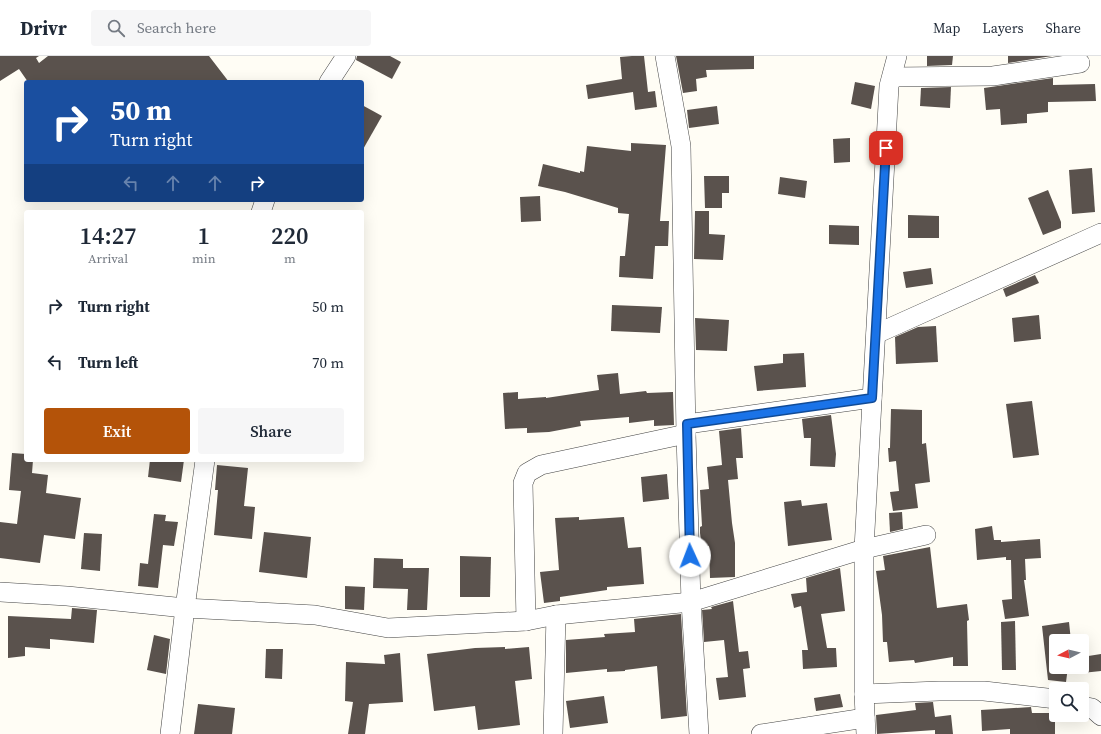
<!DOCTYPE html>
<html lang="en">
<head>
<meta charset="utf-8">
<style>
  :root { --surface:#fff; --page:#f6f6f7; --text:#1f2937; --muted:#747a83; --line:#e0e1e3; --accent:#b45309 }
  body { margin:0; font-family:"Source Serif 4",serif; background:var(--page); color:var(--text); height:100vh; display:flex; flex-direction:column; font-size:15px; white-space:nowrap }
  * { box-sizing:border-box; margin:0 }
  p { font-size:13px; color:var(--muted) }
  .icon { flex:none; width:22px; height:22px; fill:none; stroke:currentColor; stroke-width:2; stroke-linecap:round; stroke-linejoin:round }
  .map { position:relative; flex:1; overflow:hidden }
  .side { position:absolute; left:24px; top:154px; width:340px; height:252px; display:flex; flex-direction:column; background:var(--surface); border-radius:4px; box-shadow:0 4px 16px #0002 }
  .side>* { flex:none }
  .top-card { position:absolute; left:24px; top:24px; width:340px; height:122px; border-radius:4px; box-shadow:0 4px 16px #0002; background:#1a4fa0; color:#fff; overflow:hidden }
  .needle { width:26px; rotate:263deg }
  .fabs { position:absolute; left:1049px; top:578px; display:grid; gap:8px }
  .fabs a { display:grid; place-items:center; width:40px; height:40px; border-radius:4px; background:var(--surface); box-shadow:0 4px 16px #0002; font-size:20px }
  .pin { position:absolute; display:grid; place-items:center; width:34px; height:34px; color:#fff; margin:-17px; border-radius:8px; box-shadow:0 2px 6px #0006 }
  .me { position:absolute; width:44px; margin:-22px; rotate:358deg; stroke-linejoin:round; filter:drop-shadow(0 0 3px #0008) }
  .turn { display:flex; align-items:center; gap:14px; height:84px; padding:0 20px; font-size:18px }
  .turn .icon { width:52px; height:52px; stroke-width:2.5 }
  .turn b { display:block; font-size:28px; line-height:34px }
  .lanes { display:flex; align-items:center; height:38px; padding:0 20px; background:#0003; justify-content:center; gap:20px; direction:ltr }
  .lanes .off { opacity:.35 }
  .eta { display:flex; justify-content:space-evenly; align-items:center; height:68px; text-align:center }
  .eta b { font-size:24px; font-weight:600; line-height:28px }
  .button { display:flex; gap:8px; margin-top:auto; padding:8px 20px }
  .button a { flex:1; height:46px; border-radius:4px; background:var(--accent); color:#fff; font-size:16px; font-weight:600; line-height:46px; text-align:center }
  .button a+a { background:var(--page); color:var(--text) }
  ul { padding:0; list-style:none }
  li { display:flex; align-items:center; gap:12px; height:56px; padding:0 20px }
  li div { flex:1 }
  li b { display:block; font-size:15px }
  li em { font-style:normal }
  header { display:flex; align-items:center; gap:24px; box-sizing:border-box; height:56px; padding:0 20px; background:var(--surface); border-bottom:1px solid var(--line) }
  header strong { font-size:19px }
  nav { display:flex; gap:22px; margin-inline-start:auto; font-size:14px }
  .search { width:280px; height:36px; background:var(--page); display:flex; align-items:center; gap:10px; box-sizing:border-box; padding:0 14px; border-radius:4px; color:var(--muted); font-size:15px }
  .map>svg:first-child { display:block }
  .building { fill:#5a524d }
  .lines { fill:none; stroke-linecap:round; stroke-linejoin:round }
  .minor-casing { stroke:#444; stroke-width:20 }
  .minor { stroke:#fff; stroke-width:19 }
  .route-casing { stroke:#114b97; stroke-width:10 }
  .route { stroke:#1a73e8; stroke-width:7 }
</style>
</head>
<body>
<header>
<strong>Drivr</strong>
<div class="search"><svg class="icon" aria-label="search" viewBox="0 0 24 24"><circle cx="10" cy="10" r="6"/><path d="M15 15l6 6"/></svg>Search here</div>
<nav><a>Map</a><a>Layers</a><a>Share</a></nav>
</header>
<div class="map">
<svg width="1101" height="678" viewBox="0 0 1101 678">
  <rect width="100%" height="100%" fill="#fffdf5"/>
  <!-- building -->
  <g class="building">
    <polygon points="0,0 39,0 36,2 39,7 48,0 209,0 229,26 28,26 19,13 0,25"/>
    <polygon points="357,0 390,0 401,6 392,23 356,4"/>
    <polygon points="632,0 644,0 648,36 655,35 657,51 635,54 633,36 588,43 586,29 622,23 620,1"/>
    <polygon points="676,0 754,0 754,13 706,14 707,21 696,23 697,35 683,37"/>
    <polygon points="927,0 953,0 952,9 927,10"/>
    <polygon points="1008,0 1052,0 1008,7"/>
    <polygon points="1053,22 1053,29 1095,28 1096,45 1048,46 1048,56 1027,58 1027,67 1001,69 1000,53 986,54 984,32"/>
    <polygon points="855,26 875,30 871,53 851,48"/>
    <polygon points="951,31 950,52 920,50 921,32"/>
    <polygon points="362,49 382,60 362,95"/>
    <polygon points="717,50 719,68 689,72 687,54"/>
    <polygon points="850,82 850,106 834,107 833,83"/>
    <polygon points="631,87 666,89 660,165 669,165 668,190 655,190 653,223 619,221 620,200 625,200 629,158 618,157 618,152 565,136 538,130 543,108 580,117 580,115 584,116 587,90 631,95"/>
    <polygon points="1092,112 1095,156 1072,158 1069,114"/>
    <polygon points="704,120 729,120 729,137 722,137 722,152 705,152"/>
    <polygon points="780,121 807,125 805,142 778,138"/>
    <polygon points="1048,134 1061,166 1061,172 1043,179 1028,142"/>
    <polygon points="540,140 541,165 521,166 520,141"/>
    <polygon points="695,155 709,155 709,178 725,179 723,204 694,203"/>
    <polygon points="908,159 939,160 939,182 908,182"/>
    <polygon points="829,169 859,170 859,189 829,188"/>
    <polygon points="931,212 933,228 906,232 903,216"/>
    <polygon points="1035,219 1039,227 1006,241 1003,233"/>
    <polygon points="612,249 662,251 660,277 611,275"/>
    <polygon points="1039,259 1041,283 1014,286 1012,262"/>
    <polygon points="695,262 729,264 727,295 696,294"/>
    <polygon points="936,270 938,306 896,308 895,281 918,271"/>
    <polygon points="804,297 806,331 757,335 754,310 783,307 783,298"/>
    <polygon points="618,317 620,338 646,335 647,337 673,336 674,369 654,370 654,364 629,367 629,361 580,365 581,370 549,376 527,377 527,372 505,373 503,337 518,336 518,343 546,341 546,342 599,334 597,319"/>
    <polygon points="1032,345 1039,399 1013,402 1006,348"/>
    <polygon points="891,353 922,354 922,388 926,387 930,426 915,428 918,452 893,455 890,436 899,435 896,405 889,406 888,392 890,392"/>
    <polygon points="831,359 836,398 835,411 810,410 811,382 804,382 802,363"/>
    <polygon points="741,372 743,402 736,402 738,423 728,424 732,467 735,487 735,521 710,522 709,490 702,491 700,477 700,471 702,470 700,434 709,433 707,411 722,409 719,375"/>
    <polygon points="12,397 26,398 26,404 33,404 32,417 48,419 46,437 81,442 75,483 44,479 40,507 0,502 0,466 17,468 21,435 9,434"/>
    <polygon points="150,404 184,404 181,426 148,421"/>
    <polygon points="217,409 248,412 244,450 255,451 252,483 214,479 218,434 215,434"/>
    <polygon points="667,418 669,443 643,446 641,421"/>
    <polygon points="801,444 802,450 827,447 832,484 788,490 784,446"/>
    <polygon points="902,456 903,473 890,476 889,457"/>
    <polygon points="154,458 166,459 165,465 178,466 174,490 163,489 158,532 138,530 140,507 148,508"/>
    <polygon points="579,461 579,464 624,461 628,492 641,491 644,528 607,531 607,534 560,541 560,545 544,547 540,516 559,514 555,462"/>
    <polygon points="992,470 994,484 1001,484 1001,486 1040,483 1041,502 1025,503 1026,524 1024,524 1029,560 1005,563 1002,544 1012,543 1011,504 1006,504 1006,501 977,504 975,473"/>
    <polygon points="264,476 311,481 307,522 259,516"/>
    <polygon points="84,477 102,478 100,515 81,513"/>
    <polygon points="930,491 937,552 967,548 969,564 967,565 968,610 953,610 953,601 915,607 914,604 889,606 887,586 883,586 882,559 876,515 885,514 883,500"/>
    <polygon points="460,500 491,501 490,541 460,541"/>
    <polygon points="374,502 403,503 403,512 429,512 427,554 407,554 408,533 373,532"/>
    <polygon points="840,512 845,555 821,558 827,592 836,592 837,611 803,613 802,594 808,594 801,550 794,552 791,538 807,536 806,522"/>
    <polygon points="345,530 365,531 364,554 345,553"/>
    <polygon points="733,545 739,596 748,595 750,612 743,613 746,641 719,644 716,622 728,621 724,584 704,586 702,554 712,553 711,551"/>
    <polygon points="72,552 97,554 94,587 50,583 50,593 25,591 25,600 8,602 8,560 71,563"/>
    <polygon points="681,558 687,660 661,663 657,610 625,614 625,615 607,616 607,613 566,617 566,584 605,581 604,578 635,576 634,563"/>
    <polygon points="1015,565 1016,614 1002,614 1001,566"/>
    <polygon points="1069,566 1071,585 1056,585 1056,611 1068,611 1066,626 1048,624 1042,570"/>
    <polygon points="154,579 170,583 166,618 147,614"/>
    <polygon points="505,591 505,593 529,591 532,623 515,625 520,669 478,674 475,650 434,655 427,598 475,592"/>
    <polygon points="266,593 283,593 282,623 265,622"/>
    <polygon points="400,597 403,646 369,648 365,678 348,678 353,646 345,645 346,606 385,608 384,599"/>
    <polygon points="1101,598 1101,615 1082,617 1082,601"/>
    <polygon points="840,638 843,651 816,655 814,642"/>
    <polygon points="604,640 608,667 570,672 566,645"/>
    <polygon points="933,646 935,661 951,659 953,678 935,678 935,674 877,678 876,659 916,654 915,647"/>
    <polygon points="198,648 235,652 232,678 194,678"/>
    <polygon points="1031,651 1032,657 1055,657 1055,678 1010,678 1010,673 982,675 981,654"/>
  </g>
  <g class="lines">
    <!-- minor casing -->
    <g class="minor-casing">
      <g id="minor">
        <polyline points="665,0 681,90 686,378 691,546 699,678"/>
        <polyline points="892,21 993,20 1080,7"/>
        <polyline points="329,26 346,0"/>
        <polyline points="261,156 265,144"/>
        <polyline points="876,278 1101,177"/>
        <polyline points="687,368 872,342"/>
        <polyline points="0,536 67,540 185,552 315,559 388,572 526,565 556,559 691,546 864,493 926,479"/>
        <polyline points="526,565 523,427 527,417 541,409 686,378"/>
        <polyline points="864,638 939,635 984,635 1056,643"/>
        <polyline points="1082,650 1092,652 1101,660"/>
        <polyline points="170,678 185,552 205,404"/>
        <polyline points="553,678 556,559"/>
        <polyline points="761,678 865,662"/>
        <polyline points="866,678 864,638 864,493 889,30 897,0"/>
      </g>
    </g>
    <!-- minor -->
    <use href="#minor" class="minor"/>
  </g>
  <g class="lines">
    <!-- route casing -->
    <g class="route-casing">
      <polyline id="route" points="690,500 687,368 872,342 886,92"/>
    </g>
    <!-- route -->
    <use href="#route" class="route"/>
  </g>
</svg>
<div class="fabs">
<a><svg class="needle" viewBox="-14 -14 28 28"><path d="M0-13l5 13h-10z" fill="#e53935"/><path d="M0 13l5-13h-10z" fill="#747a83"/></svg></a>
<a><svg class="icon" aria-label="search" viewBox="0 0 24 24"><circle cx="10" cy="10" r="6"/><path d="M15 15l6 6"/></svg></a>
</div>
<div class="pin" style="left:886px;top:92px;background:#d93025"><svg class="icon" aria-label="arrive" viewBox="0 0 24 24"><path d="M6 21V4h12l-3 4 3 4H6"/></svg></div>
<svg class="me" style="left:690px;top:500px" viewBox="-20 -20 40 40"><circle r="19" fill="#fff"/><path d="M0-13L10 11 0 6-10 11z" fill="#1a73e8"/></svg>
<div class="top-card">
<div class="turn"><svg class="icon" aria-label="right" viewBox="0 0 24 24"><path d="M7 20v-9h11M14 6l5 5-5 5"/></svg><div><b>50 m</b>Turn right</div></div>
<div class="lanes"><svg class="icon off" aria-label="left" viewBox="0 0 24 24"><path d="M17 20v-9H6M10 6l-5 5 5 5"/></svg><svg class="icon off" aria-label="ahead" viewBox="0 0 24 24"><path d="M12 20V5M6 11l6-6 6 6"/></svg><svg class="icon off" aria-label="ahead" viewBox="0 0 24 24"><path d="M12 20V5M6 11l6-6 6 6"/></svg><svg class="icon" aria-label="right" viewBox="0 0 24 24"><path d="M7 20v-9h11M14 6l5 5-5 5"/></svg></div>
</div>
<section class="side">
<div class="eta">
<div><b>14:27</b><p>Arrival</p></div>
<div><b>1</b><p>min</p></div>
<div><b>220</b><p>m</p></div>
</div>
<ul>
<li><svg class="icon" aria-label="right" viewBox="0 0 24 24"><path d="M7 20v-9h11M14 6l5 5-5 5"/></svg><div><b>Turn right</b></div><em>50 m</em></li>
<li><svg class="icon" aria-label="left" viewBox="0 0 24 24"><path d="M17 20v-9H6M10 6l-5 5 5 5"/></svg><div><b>Turn left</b></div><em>70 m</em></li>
</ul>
<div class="button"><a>Exit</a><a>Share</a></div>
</section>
</div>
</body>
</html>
